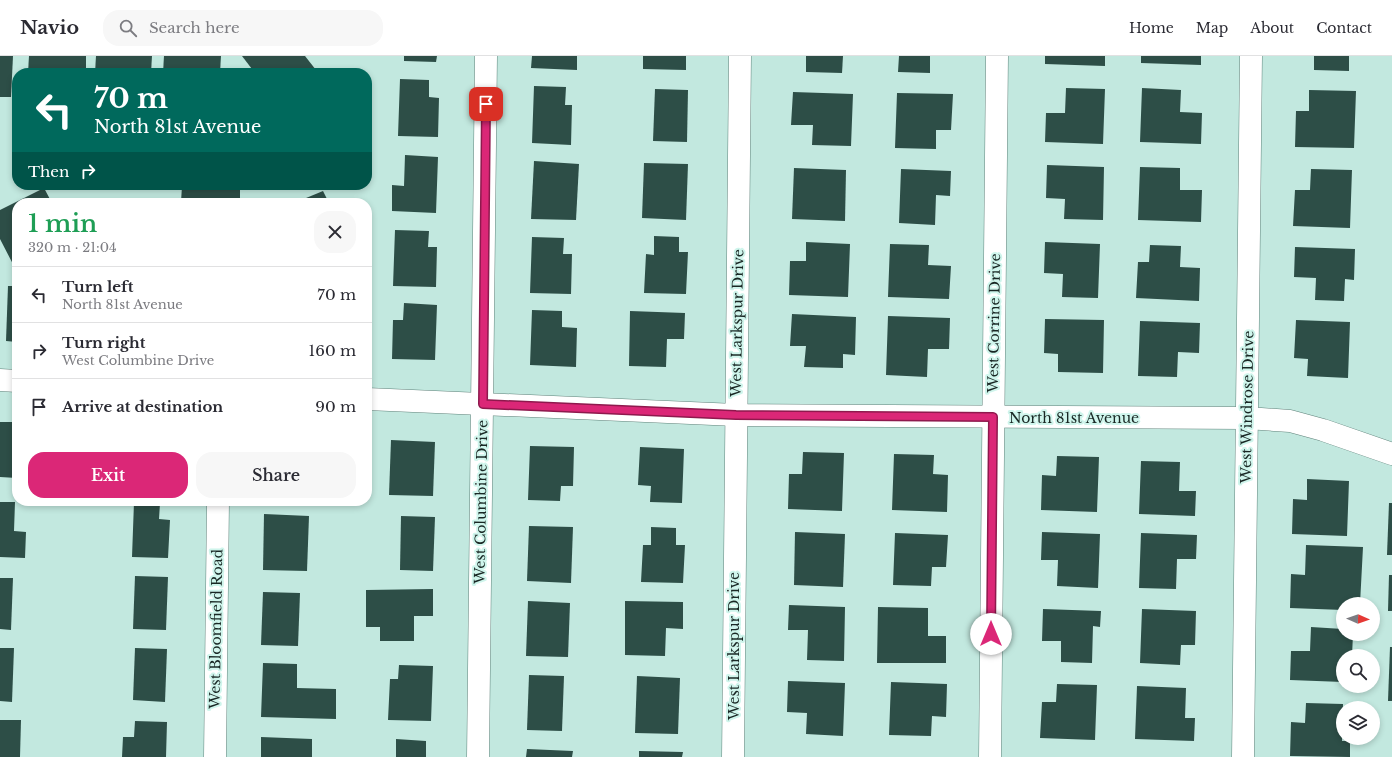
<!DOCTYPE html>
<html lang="en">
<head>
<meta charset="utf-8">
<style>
  :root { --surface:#fff; --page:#f7f7f7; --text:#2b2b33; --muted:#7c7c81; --line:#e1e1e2; --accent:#db2777 }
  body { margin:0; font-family:"Libre Baskerville",serif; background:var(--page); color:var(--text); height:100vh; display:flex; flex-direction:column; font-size:15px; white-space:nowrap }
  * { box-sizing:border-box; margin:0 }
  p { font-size:13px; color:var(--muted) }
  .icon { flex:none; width:22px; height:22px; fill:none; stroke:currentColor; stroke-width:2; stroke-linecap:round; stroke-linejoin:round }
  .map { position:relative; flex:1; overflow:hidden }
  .panel { position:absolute; left:12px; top:142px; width:360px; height:308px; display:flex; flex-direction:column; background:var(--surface); border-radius:16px; box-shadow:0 2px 6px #0003 }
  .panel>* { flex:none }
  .guide { position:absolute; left:12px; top:12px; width:360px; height:122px; border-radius:16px; box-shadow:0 2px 6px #0003; background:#00695c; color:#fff; overflow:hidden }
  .needle { width:26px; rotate:92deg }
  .buttons { position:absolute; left:1336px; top:541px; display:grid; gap:8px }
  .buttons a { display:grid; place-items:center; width:44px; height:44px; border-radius:50%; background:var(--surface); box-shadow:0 2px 6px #0003; font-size:20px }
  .pin { position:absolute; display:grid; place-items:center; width:34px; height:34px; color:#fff; margin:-17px; border-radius:8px; box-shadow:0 2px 6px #0006 }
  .me { position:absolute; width:44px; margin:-22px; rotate:0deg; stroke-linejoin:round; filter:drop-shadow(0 0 3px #0008) }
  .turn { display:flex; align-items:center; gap:14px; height:84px; padding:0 16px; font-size:18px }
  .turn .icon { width:52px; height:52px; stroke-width:2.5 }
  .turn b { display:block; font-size:28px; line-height:34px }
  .then { display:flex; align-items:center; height:38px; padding:0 16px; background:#0003; gap:8px; font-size:15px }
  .round { display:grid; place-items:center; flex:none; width:42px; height:42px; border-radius:16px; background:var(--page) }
  .summary { display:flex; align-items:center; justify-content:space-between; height:68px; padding:0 16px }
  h1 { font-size:24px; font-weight:600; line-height:30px; color:#1e9e55 }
  .primary-button { display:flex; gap:8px; margin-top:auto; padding:8px 16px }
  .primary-button a { flex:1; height:46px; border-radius:16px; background:var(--accent); color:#fff; font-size:16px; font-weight:600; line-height:46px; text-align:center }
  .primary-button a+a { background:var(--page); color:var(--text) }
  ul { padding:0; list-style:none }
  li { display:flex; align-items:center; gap:12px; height:56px; padding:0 16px; border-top:1px solid var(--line) }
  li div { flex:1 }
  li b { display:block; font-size:15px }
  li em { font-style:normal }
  header { display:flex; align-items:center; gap:24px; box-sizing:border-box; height:56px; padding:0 20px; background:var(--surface); border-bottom:1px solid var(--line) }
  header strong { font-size:19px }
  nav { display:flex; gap:22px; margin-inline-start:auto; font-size:14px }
  .search { width:280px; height:36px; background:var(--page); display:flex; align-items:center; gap:10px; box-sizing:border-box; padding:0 14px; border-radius:16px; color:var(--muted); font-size:15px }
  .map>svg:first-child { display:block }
  .building { fill:#2d4e47 }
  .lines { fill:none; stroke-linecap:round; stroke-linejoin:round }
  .minor-casing { stroke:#60837b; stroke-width:23 }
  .minor { stroke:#fff; stroke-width:22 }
  .route-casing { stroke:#8e194d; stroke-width:10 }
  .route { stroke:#db2777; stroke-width:7 }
  .labels { text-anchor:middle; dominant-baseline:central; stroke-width:4; stroke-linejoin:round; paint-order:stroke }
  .street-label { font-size:14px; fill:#192724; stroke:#cff5ec }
</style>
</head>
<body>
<header>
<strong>Navio</strong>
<div class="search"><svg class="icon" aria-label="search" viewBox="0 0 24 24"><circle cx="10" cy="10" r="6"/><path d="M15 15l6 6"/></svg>Search here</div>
<nav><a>Home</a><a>Map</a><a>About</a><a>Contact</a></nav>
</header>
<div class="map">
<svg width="1392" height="701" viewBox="0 0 1392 701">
  <rect width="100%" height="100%" fill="#c2e8df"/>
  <!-- building -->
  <g class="building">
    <polygon points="0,0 13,0 11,41 0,41"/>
    <polygon points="29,0 86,0 86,17 28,17"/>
    <polygon points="96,0 152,0 151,17 95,17"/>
    <polygon points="164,0 221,0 220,17 163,17"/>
    <polygon points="242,0 305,0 316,14 312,17 255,17"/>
    <polygon points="404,0 437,0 436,6 404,5"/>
    <polygon points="532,0 577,0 577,14 531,12"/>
    <polygon points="643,0 686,0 686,14 643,13"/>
    <polygon points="806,0 843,0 842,17 806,16"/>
    <polygon points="899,0 930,0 930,17 898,16"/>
    <polygon points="1045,0 1105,0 1105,10 1045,8"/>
    <polygon points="1141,0 1201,0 1201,9 1141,7"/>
    <polygon points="1314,0 1349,0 1349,15 1314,14"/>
    <polygon points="400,23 429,24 429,41 439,42 438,81 398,80"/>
    <polygon points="534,30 566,31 565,49 572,49 571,89 532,87"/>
    <polygon points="1066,32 1105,33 1103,88 1045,86 1046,57 1065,57"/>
    <polygon points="1142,32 1181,34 1180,56 1202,57 1201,88 1140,86"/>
    <polygon points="655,33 688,34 687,86 653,85"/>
    <polygon points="1309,34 1356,35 1354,92 1295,91 1296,55 1309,55"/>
    <polygon points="793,36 853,38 851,90 812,89 813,69 791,69"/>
    <polygon points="897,37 953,38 951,74 936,74 936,93 895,92"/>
    <polygon points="405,99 438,101 436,157 392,155 392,129 404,130"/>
    <polygon points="534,105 579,108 576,164 531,163"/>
    <polygon points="644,107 688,108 686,164 642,162"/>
    <polygon points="1047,109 1104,111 1103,164 1064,163 1065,143 1046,142"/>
    <polygon points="1140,111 1180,112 1180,134 1202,134 1201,166 1138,164"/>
    <polygon points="794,112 846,114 845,165 792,163"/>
    <polygon points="901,113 951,115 950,140 936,139 935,169 899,167"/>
    <polygon points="1311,113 1352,114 1350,172 1293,170 1295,134 1310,134"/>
    <polygon points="182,129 240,129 240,147 181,147"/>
    <polygon points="44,132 52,147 17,147 17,211 15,212 0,183 0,154"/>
    <polygon points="323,135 329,147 294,147"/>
    <polygon points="120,142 132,147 118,147"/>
    <polygon points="395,174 429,175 428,191 437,191 436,231 393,230"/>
    <polygon points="654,180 679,181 679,196 688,196 686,238 644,237 646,198 654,199"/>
    <polygon points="532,181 564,182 563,198 572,198 571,238 530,237"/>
    <polygon points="806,186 850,188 848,241 789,239 790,205 806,205"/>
    <polygon points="1045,186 1100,188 1098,242 1062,241 1063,218 1044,217"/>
    <polygon points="890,188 929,189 928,209 951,210 949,243 888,241"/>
    <polygon points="1150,189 1181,190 1180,211 1200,212 1199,245 1136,242 1138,206 1149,206"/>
    <polygon points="1295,191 1355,193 1354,224 1345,223 1344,245 1315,244 1316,222 1294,221"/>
    <polygon points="8,230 17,230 17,286 6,285"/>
    <polygon points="404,247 437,249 435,304 392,303 393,264 403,264"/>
    <polygon points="532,254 562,255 562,271 577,272 576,311 530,309"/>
    <polygon points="630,255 685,257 684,283 667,283 666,311 629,310"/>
    <polygon points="792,258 856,261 855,299 843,298 843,312 804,311 806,290 790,290"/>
    <polygon points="888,260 950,262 949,293 928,293 927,321 886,319"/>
    <polygon points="1045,263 1104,264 1103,317 1058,316 1058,298 1044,297"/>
    <polygon points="1296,264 1350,266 1348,322 1307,320 1308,303 1294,302"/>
    <polygon points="1140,265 1200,267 1199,297 1178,296 1177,321 1138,320"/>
    <polygon points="0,366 17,366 17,422 0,421"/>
    <polygon points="391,384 435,386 433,440 389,439"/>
    <polygon points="530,390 574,391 573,430 561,430 560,445 528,444"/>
    <polygon points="640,391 684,393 682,447 650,446 651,430 638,429"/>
    <polygon points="803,396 844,397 842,455 788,453 789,418 802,418"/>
    <polygon points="894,398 934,399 933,418 948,419 947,456 892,454"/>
    <polygon points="1057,400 1099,401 1097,456 1041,454 1042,419 1056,420"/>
    <polygon points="1141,405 1180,406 1179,435 1196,435 1195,460 1139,458"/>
    <polygon points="1307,423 1349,425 1347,480 1292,478 1293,443 1307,444"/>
    <polygon points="0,446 15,446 14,475 26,476 25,502 0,501"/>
    <polygon points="134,446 160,447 159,463 170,464 168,502 132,501"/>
    <polygon points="1389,447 1392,447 1392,499 1387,499"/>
    <polygon points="264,458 309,460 307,515 263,514"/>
    <polygon points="401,460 435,461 433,515 400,514"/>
    <polygon points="529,470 573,471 571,527 527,525"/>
    <polygon points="651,471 676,472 676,489 685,489 683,527 641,526 643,489 651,489"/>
    <polygon points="795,476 845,478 843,531 794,529"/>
    <polygon points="1042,476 1100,478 1098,532 1057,530 1058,504 1041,504"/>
    <polygon points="895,477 948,479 946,511 932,511 931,530 893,529"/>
    <polygon points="1141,477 1197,479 1196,503 1177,503 1176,533 1139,532"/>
    <polygon points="1306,489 1363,491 1360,548 1343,548 1343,554 1290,552 1291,518 1305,519"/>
    <polygon points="1389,519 1392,519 1392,555 1388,555"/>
    <polygon points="135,520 168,521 166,574 133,573"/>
    <polygon points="0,522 13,522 11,574 0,573"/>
    <polygon points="433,533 433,560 414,560 414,585 380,585 380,571 366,571 366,534"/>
    <polygon points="263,536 300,537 298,590 261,589"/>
    <polygon points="528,545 570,547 568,601 526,600"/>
    <polygon points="625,545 683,546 683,573 666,572 665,600 625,599"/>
    <polygon points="789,549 845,551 844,605 807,604 808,574 788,574"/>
    <polygon points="878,551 928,552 928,580 946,580 946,607 877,607"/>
    <polygon points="1043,553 1101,555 1100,571 1093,570 1092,607 1061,606 1061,585 1042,585"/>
    <polygon points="1142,553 1196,555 1195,589 1181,589 1180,609 1140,607"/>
    <polygon points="1311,571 1343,573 1343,578 1353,578 1352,600 1343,600 1343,626 1290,624 1291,595 1310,595"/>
    <polygon points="1390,591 1392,591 1392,645 1388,645"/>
    <polygon points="0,592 14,592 12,646 0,645"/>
    <polygon points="135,592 167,593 165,646 133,644"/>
    <polygon points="263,607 297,608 297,632 336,633 336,663 261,661"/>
    <polygon points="399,609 433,610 431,665 388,664 390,623 398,623"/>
    <polygon points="529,619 564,620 562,675 527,674"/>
    <polygon points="637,620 680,622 678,678 635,677"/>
    <polygon points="788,625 845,627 843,680 806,678 807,657 787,656"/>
    <polygon points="891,626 947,628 946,661 932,660 931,680 889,679"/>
    <polygon points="1057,628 1097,629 1095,684 1040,682 1042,646 1056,646"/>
    <polygon points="1137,630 1186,632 1185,662 1195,662 1194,685 1135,683"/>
    <polygon points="1306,647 1343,648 1342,685 1350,685 1350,701 1290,700 1291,666 1305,667"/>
    <polygon points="0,664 21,664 20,701 0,701"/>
    <polygon points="135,665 167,666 166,701 122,701 123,681 134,681"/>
    <polygon points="261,681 312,683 312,701 261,701"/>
    <polygon points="396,683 426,685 426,701 396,701"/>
    <polygon points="527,693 573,695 572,701 526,701"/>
    <polygon points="639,695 683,696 682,701 639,701"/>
  </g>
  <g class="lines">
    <!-- minor casing -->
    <g class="minor-casing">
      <g id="minor">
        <polyline points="0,324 17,325"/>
        <polyline points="367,343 736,359 1247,362 1290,365 1323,374 1392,398"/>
        <polyline points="215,701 218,445"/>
        <polyline points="478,701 486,0"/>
        <polyline points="733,701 740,0"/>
        <polyline points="990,701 997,0"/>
        <polyline points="1243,701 1251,0"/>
      </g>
    </g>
    <!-- minor -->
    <use href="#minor" class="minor"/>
  </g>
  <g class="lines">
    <!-- route casing -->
    <g class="route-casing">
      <polyline id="route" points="486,48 483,348 736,359 993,361 991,578"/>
    </g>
    <!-- route -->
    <use href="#route" class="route"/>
  </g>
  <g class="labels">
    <!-- street labels -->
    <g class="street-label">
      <text transform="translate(737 267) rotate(-89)">West Larkspur Drive</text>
      <text transform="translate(994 267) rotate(-89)">West Corrine Drive</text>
      <text transform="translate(1247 351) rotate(-89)">West Windrose Drive</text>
      <text x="1074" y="362">North 81st Avenue</text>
      <text transform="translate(481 446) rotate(-89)">West Columbine Drive</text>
      <text transform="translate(216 573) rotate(-89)">West Bloomfield Road</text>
      <text transform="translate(734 590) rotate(-90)">West Larkspur Drive</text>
    </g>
  </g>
</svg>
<div class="buttons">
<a><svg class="needle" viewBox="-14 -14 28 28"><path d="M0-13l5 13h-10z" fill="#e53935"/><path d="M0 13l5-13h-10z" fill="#7c7c81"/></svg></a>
<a><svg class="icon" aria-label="search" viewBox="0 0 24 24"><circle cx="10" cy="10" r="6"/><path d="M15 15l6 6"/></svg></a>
<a><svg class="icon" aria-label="layers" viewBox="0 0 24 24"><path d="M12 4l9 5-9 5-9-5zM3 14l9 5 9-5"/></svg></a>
</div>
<div class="pin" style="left:486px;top:48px;background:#d93025"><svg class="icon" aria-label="arrive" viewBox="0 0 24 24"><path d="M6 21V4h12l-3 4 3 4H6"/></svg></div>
<svg class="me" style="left:991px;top:578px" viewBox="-20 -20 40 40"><circle r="19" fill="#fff"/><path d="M0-13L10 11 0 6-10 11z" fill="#db2777"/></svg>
<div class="guide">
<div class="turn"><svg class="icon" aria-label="left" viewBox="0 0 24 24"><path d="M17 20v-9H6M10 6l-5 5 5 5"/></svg><div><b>70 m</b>North 81st Avenue</div></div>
<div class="then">Then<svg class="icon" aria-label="right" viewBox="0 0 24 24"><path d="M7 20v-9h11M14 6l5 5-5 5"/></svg></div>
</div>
<section class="panel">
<div class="summary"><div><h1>1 min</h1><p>320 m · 21:04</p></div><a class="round"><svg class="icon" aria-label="close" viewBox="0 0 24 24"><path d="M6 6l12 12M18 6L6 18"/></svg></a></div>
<ul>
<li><svg class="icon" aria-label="left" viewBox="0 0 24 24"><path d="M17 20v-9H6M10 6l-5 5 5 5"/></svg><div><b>Turn left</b><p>North 81st Avenue</p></div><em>70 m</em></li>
<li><svg class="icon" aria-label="right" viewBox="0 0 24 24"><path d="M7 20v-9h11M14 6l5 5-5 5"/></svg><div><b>Turn right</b><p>West Columbine Drive</p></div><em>160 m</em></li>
<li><svg class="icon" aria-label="arrive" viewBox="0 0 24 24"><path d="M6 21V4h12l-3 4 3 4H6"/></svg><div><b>Arrive at destination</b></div><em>90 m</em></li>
</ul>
<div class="primary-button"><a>Exit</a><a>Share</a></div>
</section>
</div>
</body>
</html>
